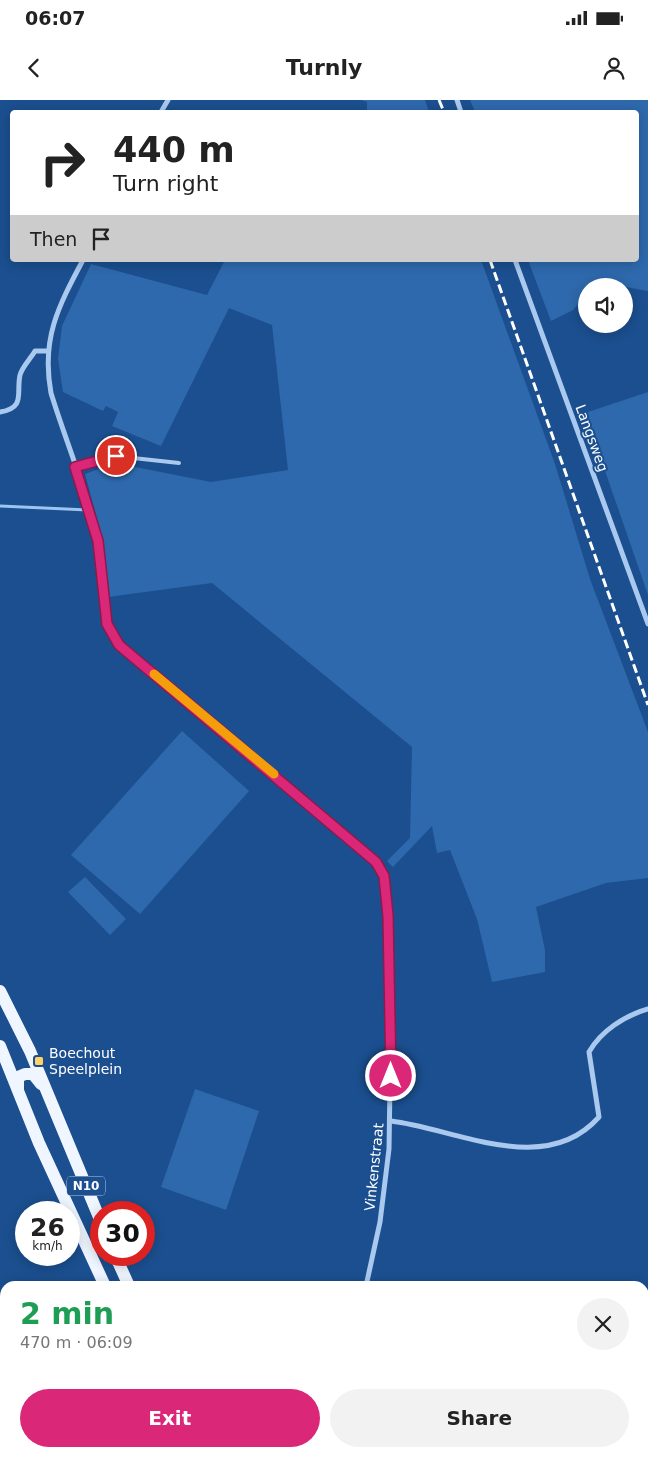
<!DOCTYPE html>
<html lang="en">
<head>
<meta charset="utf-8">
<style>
  :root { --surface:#fff; --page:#f2f2f2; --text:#222; --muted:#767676; --accent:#db2777 }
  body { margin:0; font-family:"DejaVu Sans",sans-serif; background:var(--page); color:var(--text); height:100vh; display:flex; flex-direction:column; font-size:19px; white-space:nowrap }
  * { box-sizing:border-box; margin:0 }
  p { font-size:16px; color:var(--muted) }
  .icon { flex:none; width:28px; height:28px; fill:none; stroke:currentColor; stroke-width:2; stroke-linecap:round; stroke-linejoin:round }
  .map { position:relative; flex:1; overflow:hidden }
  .side { position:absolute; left:0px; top:1181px; width:649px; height:176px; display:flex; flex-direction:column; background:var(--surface); border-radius:15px 15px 0 0; box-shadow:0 2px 12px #0003 }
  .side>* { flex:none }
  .top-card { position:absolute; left:10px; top:10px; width:629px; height:152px; border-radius:5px; box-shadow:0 2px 12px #0003; background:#fff; color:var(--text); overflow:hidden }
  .buttons { position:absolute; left:578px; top:178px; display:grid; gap:10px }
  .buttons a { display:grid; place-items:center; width:55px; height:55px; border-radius:50%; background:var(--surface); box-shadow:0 2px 12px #0003; font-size:25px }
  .speed { position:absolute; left:15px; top:1101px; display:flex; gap:10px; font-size:25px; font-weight:700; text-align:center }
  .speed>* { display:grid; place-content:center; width:65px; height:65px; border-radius:50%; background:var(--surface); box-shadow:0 2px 12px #0003; line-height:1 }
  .speed small { font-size:12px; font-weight:400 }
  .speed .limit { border:8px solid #d22; background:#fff; color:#111 }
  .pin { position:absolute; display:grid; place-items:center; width:42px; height:42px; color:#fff; margin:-21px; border:2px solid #fff; border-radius:50%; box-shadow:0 1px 5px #0007 }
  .me { position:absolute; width:55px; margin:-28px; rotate:0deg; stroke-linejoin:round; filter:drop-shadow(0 0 4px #0008) }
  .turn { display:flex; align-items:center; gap:18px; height:105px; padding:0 20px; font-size:22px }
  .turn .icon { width:65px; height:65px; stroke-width:2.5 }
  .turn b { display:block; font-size:35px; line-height:42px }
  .then { display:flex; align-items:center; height:48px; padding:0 20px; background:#0003; gap:10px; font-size:19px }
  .round { display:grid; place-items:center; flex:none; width:52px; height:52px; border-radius:26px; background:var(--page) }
  .headline { display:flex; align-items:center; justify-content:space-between; height:85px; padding:0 20px }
  h1 { font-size:30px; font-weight:700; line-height:38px; color:#1e9e55 }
  .primary-button { display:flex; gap:10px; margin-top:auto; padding:10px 20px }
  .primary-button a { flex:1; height:58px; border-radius:30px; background:var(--accent); color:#fff; font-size:20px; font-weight:700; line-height:58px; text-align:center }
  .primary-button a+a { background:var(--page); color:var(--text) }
  .status { display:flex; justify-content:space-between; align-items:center; height:35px; padding:0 25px; background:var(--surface); direction:ltr }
  .status svg { height:14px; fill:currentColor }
  header { display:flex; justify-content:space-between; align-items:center; height:65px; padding:0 20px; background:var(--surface); font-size:22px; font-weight:700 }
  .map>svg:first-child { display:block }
  .green { fill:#2e69ad }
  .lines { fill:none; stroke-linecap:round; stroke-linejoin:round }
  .stream { stroke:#9cc4f0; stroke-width:3 }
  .service { stroke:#a9c9ee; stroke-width:4 }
  .minor { stroke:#a9c9ee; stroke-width:5 }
  .primary { stroke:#f0f6ff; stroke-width:12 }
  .rail { stroke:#fff; stroke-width:3; stroke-dasharray:9 4; stroke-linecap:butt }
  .route-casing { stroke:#8e194d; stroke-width:12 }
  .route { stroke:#db2777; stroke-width:9 }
  .slow { stroke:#f59e0b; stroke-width:9 }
  .poi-dot { fill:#ffd166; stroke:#1b4f8f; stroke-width:2 }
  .labels { text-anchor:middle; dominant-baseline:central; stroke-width:4; stroke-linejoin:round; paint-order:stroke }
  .shield { fill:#1b4f8f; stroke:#bbcadd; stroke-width:1 }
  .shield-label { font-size:12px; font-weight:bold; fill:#fff }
  .street-label { font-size:14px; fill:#fff; stroke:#1b4f8f }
  .poi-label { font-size:14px; fill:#fff; stroke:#1b4f8f; text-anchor:start }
</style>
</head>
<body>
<div class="status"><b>06:07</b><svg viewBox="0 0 49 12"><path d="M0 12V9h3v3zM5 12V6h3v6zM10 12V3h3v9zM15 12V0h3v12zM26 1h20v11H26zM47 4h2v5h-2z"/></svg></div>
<header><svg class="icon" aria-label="back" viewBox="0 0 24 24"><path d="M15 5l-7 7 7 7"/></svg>Turnly<svg class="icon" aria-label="person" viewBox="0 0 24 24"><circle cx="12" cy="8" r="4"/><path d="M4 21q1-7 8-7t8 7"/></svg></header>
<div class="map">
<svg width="648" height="1357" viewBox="0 0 648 1357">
  <rect width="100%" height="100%" fill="#1b4f8f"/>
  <!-- green -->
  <g class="green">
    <polygon points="361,0 425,0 429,12 367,12 367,2"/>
    <polygon points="470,0 648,0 648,191 598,182 594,186 586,186 586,195 573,210 551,221 528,160 636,160 636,12 475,12"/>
    <polygon points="225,160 481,160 555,364 590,479 648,632 648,778 606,783 536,807 545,850 545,872 492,882 477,819 450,750 437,753 432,726 393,767 387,761 410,738 412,647 212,483 108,497 103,440 85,374 115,363 211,382 288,370 272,225 229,208 161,346 112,326 118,312 106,306 103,311 63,292 58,259 62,226 91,164 207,195"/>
    <polygon points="648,292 648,495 585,313"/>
    <polygon points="182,631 249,691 140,814 71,755"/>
    <polygon points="85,777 126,819 110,835 68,792"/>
    <polygon points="195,989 259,1011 226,1110 161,1087"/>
  </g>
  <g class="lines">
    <!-- stream -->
    <polyline class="stream" points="0,406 88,410"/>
    <!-- service -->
    <polyline class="service" points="75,367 115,356 179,363"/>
    <!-- minor -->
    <g class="minor">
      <polyline points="457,0 461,12"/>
      <polyline points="161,12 168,0"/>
      <path d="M83,160C58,207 41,239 51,293C66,342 87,391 98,440C105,476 98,513 119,545L363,749L376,762L384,776L388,816L391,919L389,1049L380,1122L366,1186"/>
      <polyline points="515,160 648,524"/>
      <path d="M0,312C26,308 16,293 20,275C22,267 31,258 35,251H47"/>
      <path d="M391,1021C457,1029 545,1078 599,1017L589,952C601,931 624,916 648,909"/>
      <polyline points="0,1201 5,1201"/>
      <polyline points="326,1357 327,1352"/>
    </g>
    <!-- primary -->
    <g class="primary">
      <polyline points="0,891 30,951 101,1122"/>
      <polyline points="0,946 39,1043 105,1186"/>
      <polyline points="18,989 18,977 25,974 33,974 41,984"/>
      <polyline points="115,1155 129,1186"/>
      <polyline points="176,1352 178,1357"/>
      <polyline points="201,1352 203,1357"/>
    </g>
    <!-- rail -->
    <g class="rail">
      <polyline points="439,0 444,12"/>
      <polyline points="490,160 648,605"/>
    </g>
  </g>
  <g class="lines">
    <!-- route casing -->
    <g class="route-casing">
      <polyline id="route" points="116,356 75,367 98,441 107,524 119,545 376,762 384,776 388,816 391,976"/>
    </g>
    <!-- route -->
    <use href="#route" class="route"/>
    <!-- slow -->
    <polyline class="slow" points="154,574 274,674"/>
  </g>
  <!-- markers -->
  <rect class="poi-dot" x="34" y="956" width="10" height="10" rx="2.5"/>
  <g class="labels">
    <!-- shield labels -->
    <rect class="shield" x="67" y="1076.5" width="38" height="19" rx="4"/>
    <g class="shield-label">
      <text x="86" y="1086">N10</text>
    </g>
    <!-- street labels -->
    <g class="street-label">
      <text transform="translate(592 338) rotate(70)">Langsweg</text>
      <text transform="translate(374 1067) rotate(-84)">Vinkenstraat</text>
    </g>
    <!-- poi labels -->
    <g class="poi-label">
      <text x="49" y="953">Boechout<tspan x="49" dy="16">Speelplein</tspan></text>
    </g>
  </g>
</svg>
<div class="buttons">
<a><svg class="icon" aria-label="sound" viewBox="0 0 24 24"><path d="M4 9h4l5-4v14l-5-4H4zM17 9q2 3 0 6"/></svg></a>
</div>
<div class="speed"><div>26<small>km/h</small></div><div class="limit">30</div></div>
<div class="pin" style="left:116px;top:356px;background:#d93025"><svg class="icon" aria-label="arrive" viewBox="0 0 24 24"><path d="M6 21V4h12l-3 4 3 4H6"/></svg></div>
<svg class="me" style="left:391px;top:976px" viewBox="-20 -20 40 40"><circle r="17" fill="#db2777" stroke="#fff" stroke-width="3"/><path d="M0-11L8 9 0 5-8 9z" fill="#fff"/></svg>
<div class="top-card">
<div class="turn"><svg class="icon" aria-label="right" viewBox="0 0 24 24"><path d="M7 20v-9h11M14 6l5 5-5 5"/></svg><div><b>440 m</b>Turn right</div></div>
<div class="then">Then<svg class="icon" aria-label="arrive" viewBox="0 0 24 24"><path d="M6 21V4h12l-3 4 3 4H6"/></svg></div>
</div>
<section class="side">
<div class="headline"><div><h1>2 min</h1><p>470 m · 06:09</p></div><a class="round"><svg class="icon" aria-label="close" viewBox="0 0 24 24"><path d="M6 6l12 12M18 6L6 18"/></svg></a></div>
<div class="primary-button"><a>Exit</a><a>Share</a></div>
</section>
</div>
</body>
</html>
